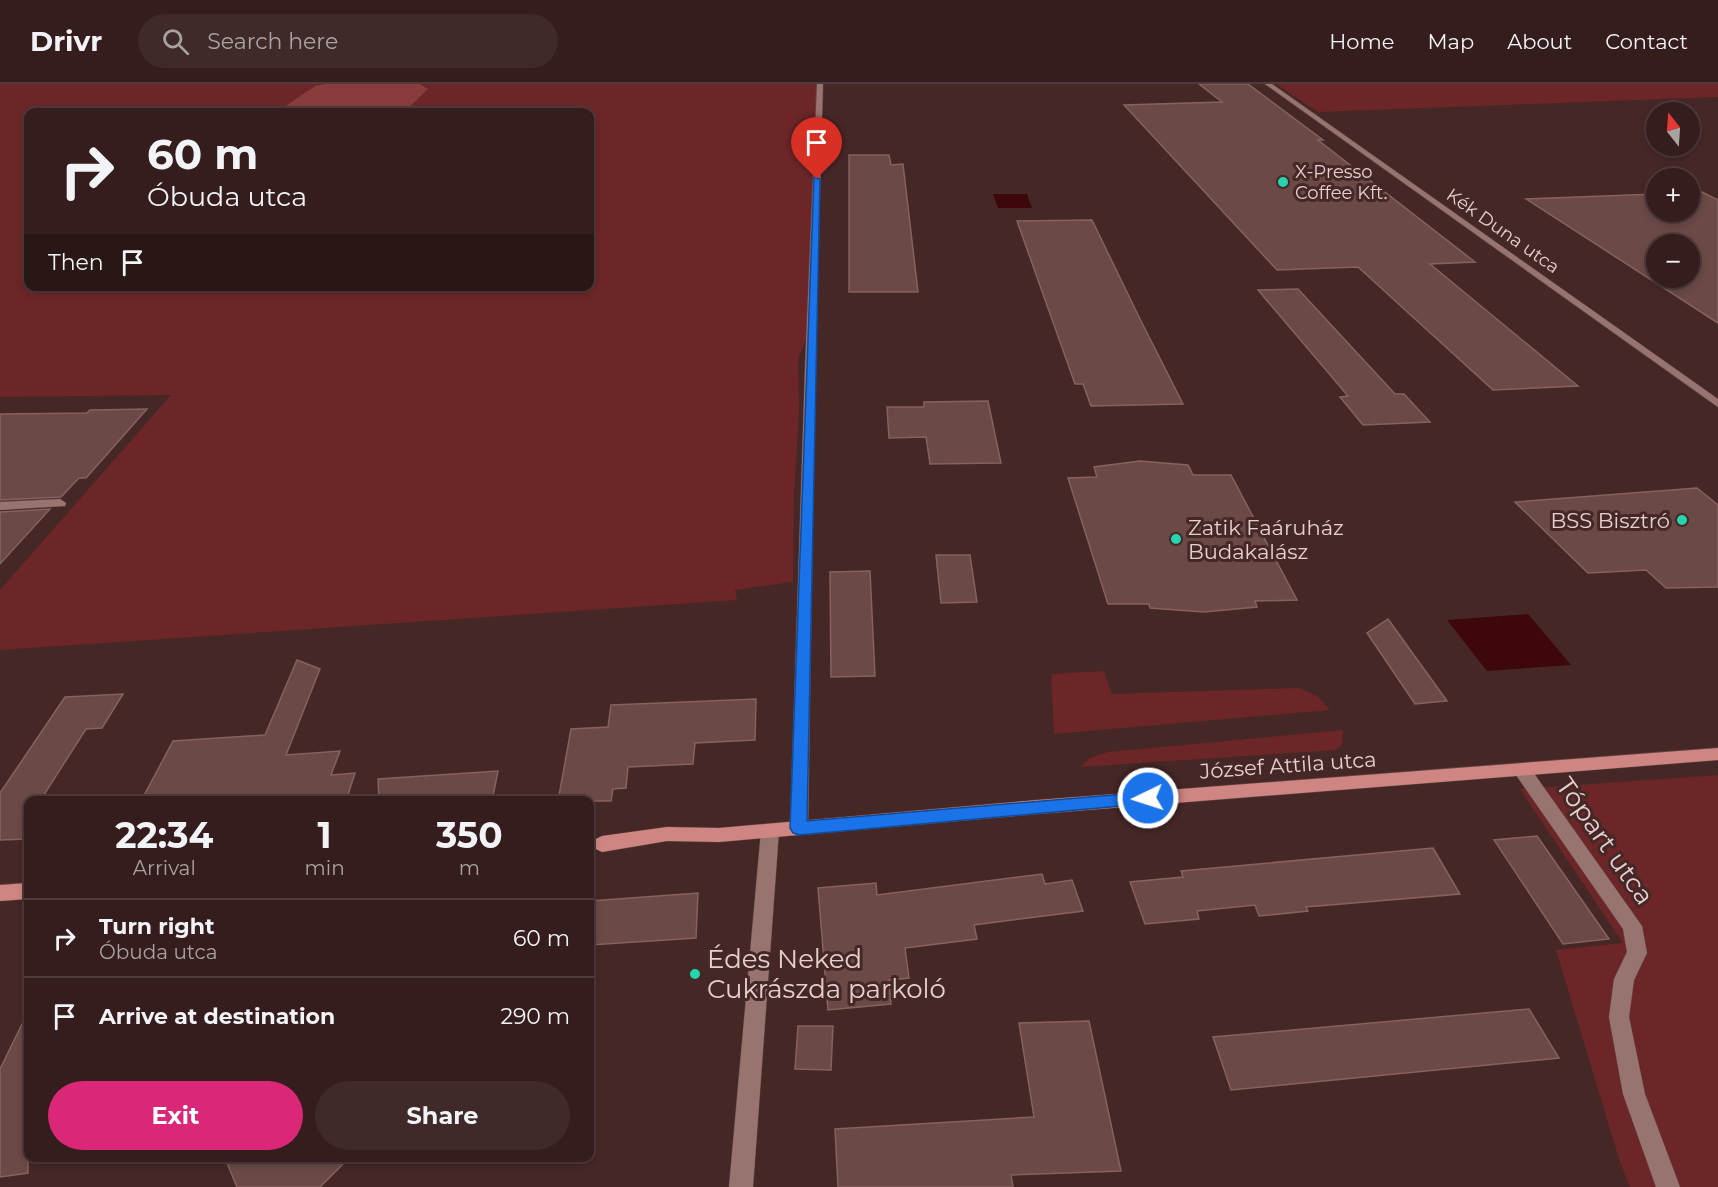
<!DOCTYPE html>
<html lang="en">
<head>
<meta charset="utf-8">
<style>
  :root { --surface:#341d1c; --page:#3f2a29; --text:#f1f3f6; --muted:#a9a2a3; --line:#4e3b3b; --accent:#db2777 }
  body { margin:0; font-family:Montserrat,sans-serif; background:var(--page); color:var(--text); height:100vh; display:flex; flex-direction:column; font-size:22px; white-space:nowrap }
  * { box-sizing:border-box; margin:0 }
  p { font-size:20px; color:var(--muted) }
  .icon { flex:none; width:33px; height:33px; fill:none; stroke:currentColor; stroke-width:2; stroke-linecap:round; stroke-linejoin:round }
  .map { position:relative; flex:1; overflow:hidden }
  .sheet { position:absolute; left:24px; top:712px; width:570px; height:366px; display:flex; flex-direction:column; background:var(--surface); border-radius:12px; box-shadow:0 3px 9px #0003,0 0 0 2px var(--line) }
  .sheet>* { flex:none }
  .guide { position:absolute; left:24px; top:24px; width:570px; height:183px; border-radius:12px; box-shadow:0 3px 9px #0003,0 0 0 2px var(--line); background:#341d1c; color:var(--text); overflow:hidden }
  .needle { width:39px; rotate:343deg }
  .buttons { position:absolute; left:1646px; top:18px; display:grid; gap:12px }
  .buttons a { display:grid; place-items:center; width:54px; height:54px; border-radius:50%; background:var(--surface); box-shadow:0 3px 9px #0003,0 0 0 2px var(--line); font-size:30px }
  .pin { position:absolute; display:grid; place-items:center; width:51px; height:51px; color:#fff; margin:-62px -26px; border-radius:50% 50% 50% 0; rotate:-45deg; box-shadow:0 0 6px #0007 }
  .pin .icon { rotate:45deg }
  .me { position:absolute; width:66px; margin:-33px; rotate:266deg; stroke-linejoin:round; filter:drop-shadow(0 0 4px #0008) }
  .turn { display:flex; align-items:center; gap:21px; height:126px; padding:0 24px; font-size:27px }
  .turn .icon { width:78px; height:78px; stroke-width:2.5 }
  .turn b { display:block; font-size:42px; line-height:51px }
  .then { display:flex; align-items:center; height:57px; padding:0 24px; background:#0003; gap:12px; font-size:22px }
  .eta { display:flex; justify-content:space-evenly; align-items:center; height:102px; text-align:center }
  .eta b { font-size:36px; font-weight:700; line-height:42px }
  .primary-button { display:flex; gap:12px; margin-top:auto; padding:12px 24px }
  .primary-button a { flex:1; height:69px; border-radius:36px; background:var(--accent); color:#fff; font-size:24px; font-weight:700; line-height:69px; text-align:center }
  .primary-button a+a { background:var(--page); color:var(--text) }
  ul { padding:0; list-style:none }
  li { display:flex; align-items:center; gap:18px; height:78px; padding:0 24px; border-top:2px solid var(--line) }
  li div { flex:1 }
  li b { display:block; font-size:22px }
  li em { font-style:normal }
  header { display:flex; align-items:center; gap:36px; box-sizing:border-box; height:84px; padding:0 30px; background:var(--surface); border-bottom:2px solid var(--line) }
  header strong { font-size:28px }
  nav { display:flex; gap:33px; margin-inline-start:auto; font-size:21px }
  .search { width:420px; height:54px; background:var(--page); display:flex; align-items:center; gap:15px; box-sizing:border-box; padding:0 21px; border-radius:33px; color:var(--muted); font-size:22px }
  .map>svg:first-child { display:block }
  .green { fill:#6c2627; fill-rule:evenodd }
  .forest { fill:#883d3c }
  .water { fill:#3d070b }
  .building { fill:#6a4947; stroke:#856260; stroke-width:1.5; fill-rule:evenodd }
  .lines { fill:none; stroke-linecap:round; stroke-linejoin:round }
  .minor-casing { stroke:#5e4544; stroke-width:1 }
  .major-casing { stroke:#5e4544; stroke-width:1 }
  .minor { fill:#987471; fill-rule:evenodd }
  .major { fill:#cf8682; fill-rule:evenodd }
  .route { fill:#1a73e8; stroke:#114b97; stroke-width:1.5 }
  .poi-dot { fill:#25d5ae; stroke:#452726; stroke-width:2 }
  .labels { text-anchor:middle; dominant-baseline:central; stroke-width:6; stroke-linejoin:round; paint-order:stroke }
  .far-poi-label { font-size:18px; fill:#e4d0cf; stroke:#452726; text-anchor:start }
  .far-street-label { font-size:18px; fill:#e4d0cf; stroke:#452726 }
  .poi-label { font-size:21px; fill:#e4d0cf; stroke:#452726; text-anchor:end }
  .street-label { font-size:21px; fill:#e4d0cf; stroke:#452726 }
  .near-street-label { font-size:26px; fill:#e4d0cf; stroke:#452726 }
  .near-poi-label { font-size:26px; fill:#e4d0cf; stroke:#452726; text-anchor:start }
</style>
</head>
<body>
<header>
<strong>Drivr</strong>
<div class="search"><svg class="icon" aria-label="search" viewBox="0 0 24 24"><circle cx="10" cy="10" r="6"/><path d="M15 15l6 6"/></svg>Search here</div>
<nav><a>Home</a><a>Map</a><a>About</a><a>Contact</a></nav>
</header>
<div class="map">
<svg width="1718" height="1103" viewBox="0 0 1718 1103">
  <rect width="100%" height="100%" fill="#452726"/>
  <!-- green -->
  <g class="green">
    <path d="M0,0H818L815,47L818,77L814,202L806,255L798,275L799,326L794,415L793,498L735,506L737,516L0,566V506L171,311L0,313ZM28,28H590V202H28Z"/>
    <polygon points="1276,0 1718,0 1718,13 1318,28"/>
    <polygon points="1104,587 1112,610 1299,604 1317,612 1330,626 1054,650 1051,590"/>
    <polygon points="1343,646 1342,660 1336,666 1080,683 1090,674 1108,668"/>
    <polygon points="1718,691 1718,1103 1630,1103 1620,1078 1556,866 1623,859 1520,705"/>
  </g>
  <!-- forest -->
  <polygon class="forest" points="325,0 420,0 428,5 404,28 277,28 315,2"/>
  <!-- water -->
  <g class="water">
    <polygon points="993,110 1027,110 1032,124 998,124"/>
    <polygon points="1528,530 1571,581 1487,587 1447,536"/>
  </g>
  <!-- building -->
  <g class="building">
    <polygon points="1199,0 1248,0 1323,56 1318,56 1475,178 1430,180 1578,302 1493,306 1358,183 1277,186 1124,21 1222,18"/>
    <polygon points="849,71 889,71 891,81 903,80 918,208 849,208"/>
    <path d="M1702,108L1718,116V239L1526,115L1656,110V128H1689V109ZM1656,160H1689V194H1656Z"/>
    <polygon points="1092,136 1140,235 1183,320 1091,322 1083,300 1075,300 1017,137"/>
    <polygon points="1298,205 1395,310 1404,310 1430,338 1363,341 1340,313 1348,312 1258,206"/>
    <polygon points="988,317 1001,379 930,380 926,353 889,354 887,323 924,323 924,318"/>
    <polygon points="147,325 86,394 79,394 61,413 0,416 0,330 87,329 90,326"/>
    <polygon points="1140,377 1188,381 1193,391 1231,391 1297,516 1255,517 1257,523 1204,528 1150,524 1149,520 1108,520 1068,394 1097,393 1094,383"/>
    <polygon points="1697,404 1718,421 1718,503 1666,504 1646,486 1588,489 1515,418"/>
    <polygon points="50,425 0,480 0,428"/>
    <polygon points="936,471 970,471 977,518 941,519"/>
    <polygon points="870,487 875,592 831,593 830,488"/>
    <polygon points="1388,535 1447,617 1415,620 1367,549"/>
    <polygon points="297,576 320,585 286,671 340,667 331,691 355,689 346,717 141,717 173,657 265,651"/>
    <polygon points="123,610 102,644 86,645 40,717 28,717 28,755 0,756 0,709 65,613"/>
    <polygon points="756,615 755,656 695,659 693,680 628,683 626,704 613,705 611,717 558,717 571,645 608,643 611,621"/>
    <polygon points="498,687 492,717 379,717 378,695"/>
    <polygon points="1537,752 1609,855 1563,860 1494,756"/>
    <polygon points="1433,764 1460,810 1306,823 1308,827 1259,832 1255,821 1197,827 1199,835 1145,840 1130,798 1183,793 1181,787"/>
    <polygon points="1042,790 1045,800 1072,796 1083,827 974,841 977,855 905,864 909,894 889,896 891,920 828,926 818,804 876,799 877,811"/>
    <polygon points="698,809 696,854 590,861 590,817"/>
    <polygon points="1529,925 1559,974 1231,1006 1213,953"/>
    <polygon points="28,928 28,1089 0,1093 0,985"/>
    <polygon points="1089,937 1121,1087 1011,1091 1013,1103 838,1103 835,1045 1034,1033 1019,939"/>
    <polygon points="798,942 833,942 831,986 795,985"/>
    <polygon points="225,1074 349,1074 320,1103 237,1103"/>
  </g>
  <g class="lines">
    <!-- minor casing -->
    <g class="minor-casing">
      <g id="minor">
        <polygon points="817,0 823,0 815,284 808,744 805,749 799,751 793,749 790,744 805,284"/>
        <polygon points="1265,0 1272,0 1718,315 1718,323"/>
        <polygon points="60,415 66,419 65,422 0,426 0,418"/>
        <polygon points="1522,679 1528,681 1642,842 1647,869 1634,896 1629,933 1645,1010 1680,1103 1656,1103 1623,1010 1609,933 1614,895 1627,868 1623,845 1516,691 1513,686 1516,681"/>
        <polygon points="770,740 776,742 779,747 753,1103 729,1103 761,747 764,742"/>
      </g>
    </g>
    <!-- major casing -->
    <g class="major-casing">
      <g id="major">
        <polygon points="1718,664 1718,676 1037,730 719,758 667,757 602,768 596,765 593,760 596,755 602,752 667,743 719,744 1037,716"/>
        <polygon points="28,799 28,815 0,817 0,801"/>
      </g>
    </g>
    <!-- minor -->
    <use href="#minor" class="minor"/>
    <!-- major -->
    <use href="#major" class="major"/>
  </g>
  <!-- route -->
  <polygon class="route" points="814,93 820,95 807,737 1148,708 1154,710 1156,714 1154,719 799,751 793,749 790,744"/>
  <!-- markers -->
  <g class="poi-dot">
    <circle cx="1283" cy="98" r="6"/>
    <circle cx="1682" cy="436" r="6"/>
    <circle cx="1176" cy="455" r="6"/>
    <circle cx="695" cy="890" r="6"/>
  </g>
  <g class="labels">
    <!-- far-poi labels -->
    <g class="far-poi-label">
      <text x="1295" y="88">X-Presso<tspan x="1295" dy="21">Coffee Kft.</tspan></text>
    </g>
    <!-- far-street labels -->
    <g class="far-street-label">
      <text transform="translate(1503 147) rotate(35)">Kék Duna utca</text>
    </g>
    <!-- poi labels -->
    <g class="poi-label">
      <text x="1670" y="436">BSS Bisztró</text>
      <text x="1188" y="443" text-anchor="start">Zatik Faáruház<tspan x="1188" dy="24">Budakalász</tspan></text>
    </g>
    <!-- street labels -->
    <g class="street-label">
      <text transform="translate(1288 681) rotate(-4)">József Attila utca</text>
    </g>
    <!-- near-street labels -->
    <g class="near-street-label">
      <text transform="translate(1605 757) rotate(55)">Tópart utca</text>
    </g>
    <!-- near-poi labels -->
    <g class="near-poi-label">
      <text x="707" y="875">Édes Neked<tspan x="707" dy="30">Cukrászda parkoló</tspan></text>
    </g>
  </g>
</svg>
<div class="buttons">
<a><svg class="needle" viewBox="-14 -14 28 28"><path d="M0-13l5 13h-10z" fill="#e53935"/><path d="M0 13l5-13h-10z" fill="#a9a2a3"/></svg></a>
<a>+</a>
<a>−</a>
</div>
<div class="pin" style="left:817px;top:95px;background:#d93025"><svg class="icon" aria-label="arrive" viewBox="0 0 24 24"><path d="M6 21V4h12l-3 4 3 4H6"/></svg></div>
<svg class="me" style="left:1148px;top:714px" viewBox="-20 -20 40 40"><circle r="17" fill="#1a73e8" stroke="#fff" stroke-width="3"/><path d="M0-11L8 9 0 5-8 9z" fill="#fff"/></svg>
<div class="guide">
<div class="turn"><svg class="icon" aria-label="right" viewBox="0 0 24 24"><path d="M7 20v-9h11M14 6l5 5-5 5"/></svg><div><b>60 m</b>Óbuda utca</div></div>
<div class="then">Then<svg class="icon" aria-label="arrive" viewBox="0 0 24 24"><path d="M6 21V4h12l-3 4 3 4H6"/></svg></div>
</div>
<section class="sheet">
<div class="eta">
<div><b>22:34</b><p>Arrival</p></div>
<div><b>1</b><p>min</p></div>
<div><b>350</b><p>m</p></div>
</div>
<ul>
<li><svg class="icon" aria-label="right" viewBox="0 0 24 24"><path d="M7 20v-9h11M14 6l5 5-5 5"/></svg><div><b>Turn right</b><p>Óbuda utca</p></div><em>60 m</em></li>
<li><svg class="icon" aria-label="arrive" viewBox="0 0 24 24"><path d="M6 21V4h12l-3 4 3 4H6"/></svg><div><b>Arrive at destination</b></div><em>290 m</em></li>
</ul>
<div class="primary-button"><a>Exit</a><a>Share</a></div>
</section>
</div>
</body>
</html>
